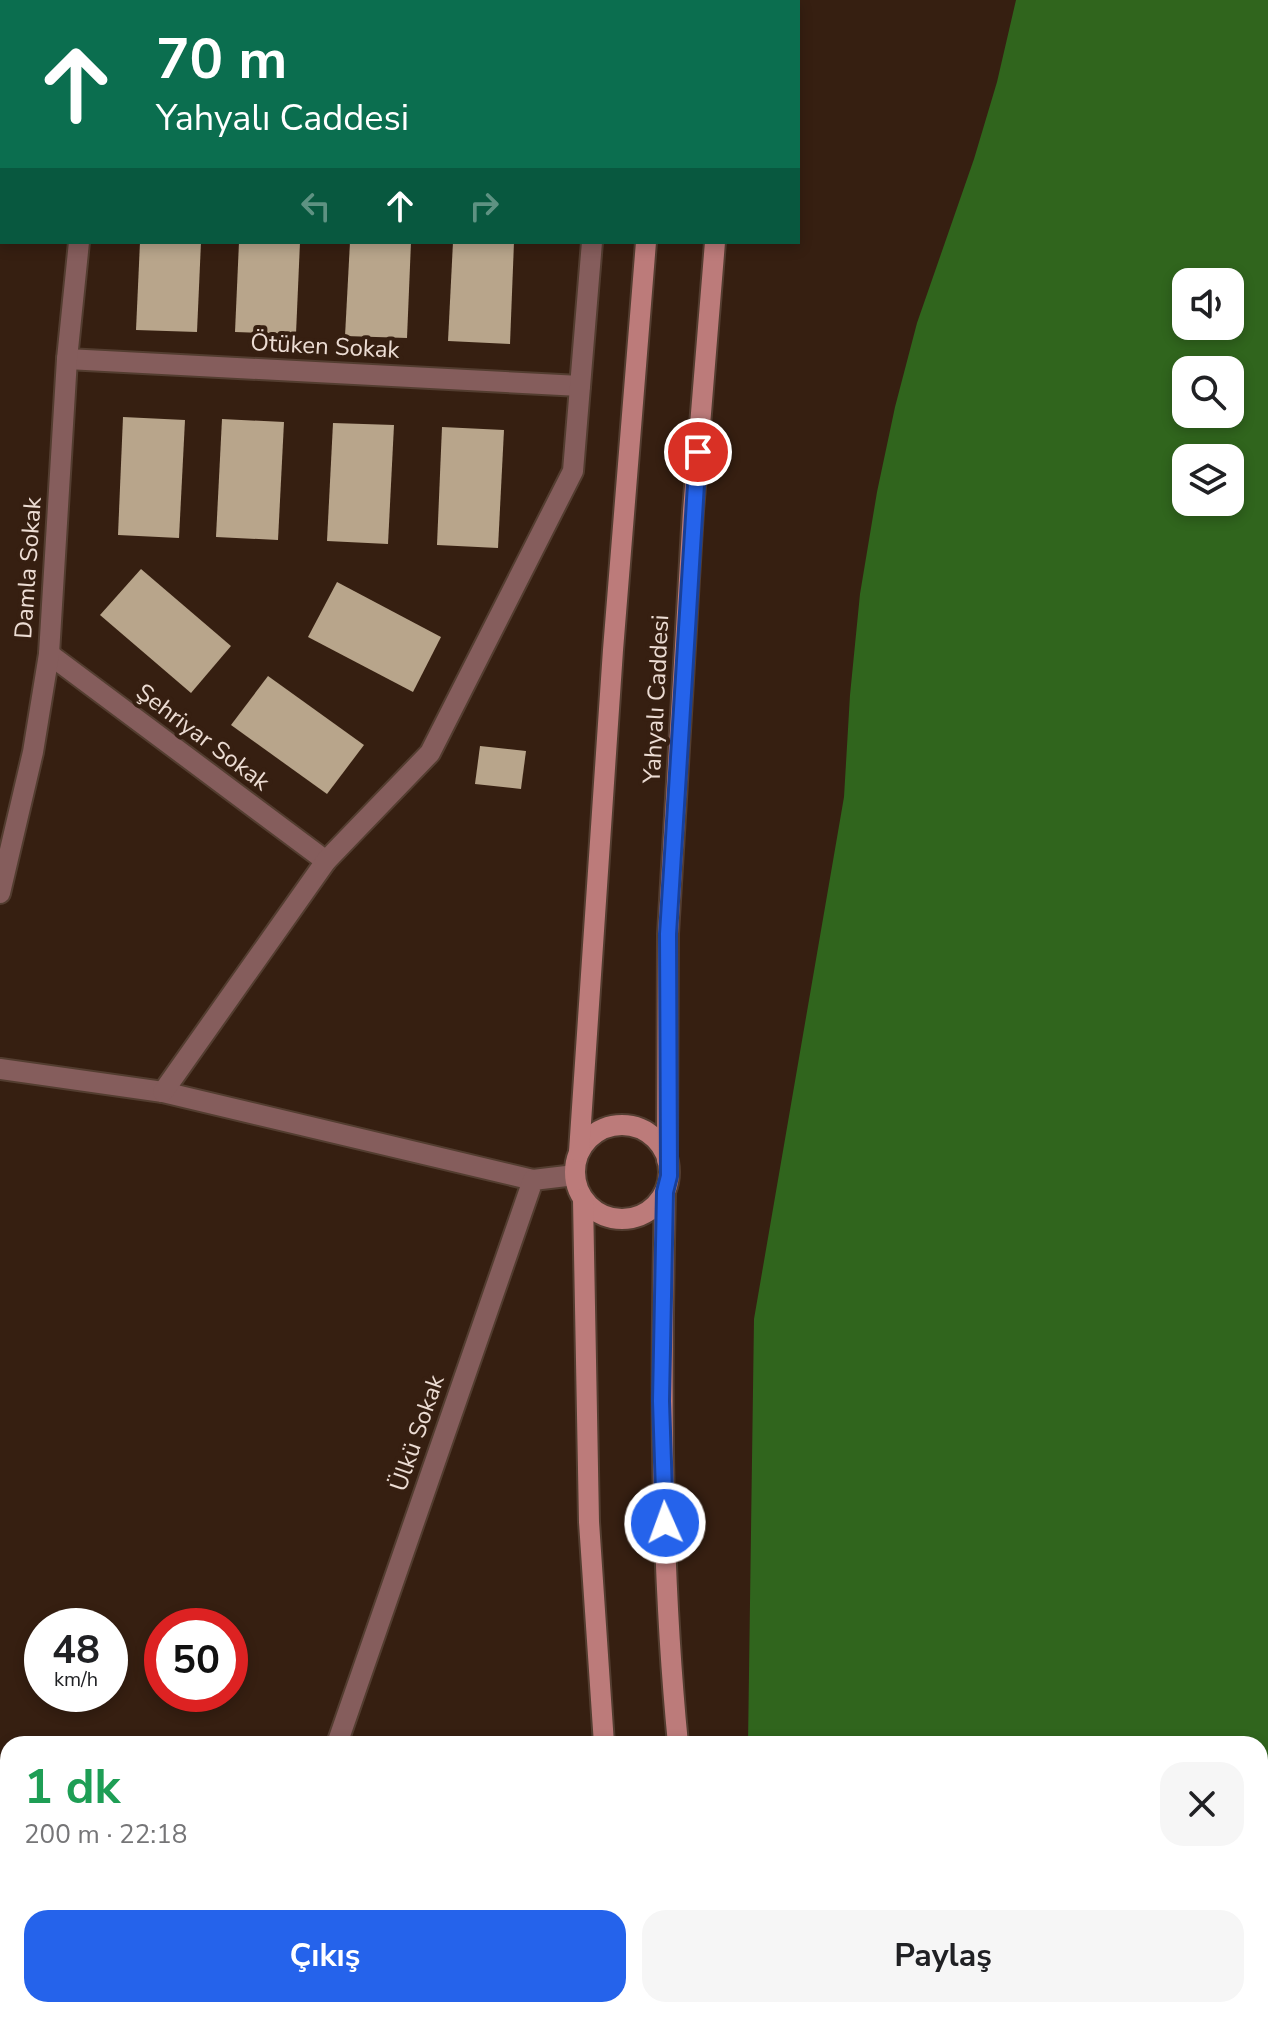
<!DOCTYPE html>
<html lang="tr">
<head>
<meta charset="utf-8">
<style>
  :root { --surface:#fff; --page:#f6f6f6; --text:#202124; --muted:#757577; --accent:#2563eb }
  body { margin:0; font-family:"Nunito Sans",sans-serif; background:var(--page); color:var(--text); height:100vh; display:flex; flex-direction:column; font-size:30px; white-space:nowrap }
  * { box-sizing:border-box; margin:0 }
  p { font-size:26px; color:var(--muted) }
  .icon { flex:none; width:44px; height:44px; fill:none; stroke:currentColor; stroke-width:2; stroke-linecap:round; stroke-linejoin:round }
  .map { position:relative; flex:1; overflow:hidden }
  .details { position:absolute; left:0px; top:1736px; width:1268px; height:282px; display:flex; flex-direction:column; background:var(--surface); border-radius:24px 24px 0 0; box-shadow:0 4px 12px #0003 }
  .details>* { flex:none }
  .banner { position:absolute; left:0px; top:0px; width:800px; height:244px; box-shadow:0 4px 12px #0003; background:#0b6e4f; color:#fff; overflow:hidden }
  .tools { position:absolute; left:1172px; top:268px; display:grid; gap:16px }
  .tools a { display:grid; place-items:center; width:72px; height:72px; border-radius:16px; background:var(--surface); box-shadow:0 4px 12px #0003; font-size:40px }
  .speed { position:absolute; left:24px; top:1608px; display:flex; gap:16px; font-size:40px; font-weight:700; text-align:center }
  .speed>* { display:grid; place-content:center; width:104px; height:104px; border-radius:50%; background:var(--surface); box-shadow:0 4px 12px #0003; line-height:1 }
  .speed small { font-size:20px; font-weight:400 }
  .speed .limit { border:12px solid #d22; background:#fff; color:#111 }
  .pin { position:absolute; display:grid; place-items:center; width:68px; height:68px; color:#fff; margin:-34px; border:4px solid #fff; border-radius:50%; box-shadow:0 2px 8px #0007 }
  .me { position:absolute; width:88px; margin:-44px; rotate:358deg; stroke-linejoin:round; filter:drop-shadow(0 0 6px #0008) }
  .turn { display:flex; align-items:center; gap:28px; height:168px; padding:0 24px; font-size:36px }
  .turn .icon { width:104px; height:104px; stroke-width:2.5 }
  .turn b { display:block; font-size:56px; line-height:68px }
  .lanes { display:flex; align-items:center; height:76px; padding:0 24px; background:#0003; justify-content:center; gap:40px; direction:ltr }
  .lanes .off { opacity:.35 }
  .round { display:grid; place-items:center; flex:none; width:84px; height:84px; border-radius:24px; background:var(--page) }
  .overview { display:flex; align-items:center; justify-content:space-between; height:136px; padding:0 24px }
  h1 { font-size:48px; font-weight:700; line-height:60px; color:#1e9e55 }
  .cta { display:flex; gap:16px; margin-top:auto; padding:16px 24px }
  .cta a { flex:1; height:92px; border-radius:24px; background:var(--accent); color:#fff; font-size:32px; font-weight:700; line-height:92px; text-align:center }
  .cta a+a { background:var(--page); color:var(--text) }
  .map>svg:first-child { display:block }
  .forest { fill:#30651d; fill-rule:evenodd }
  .building { fill:#b8a58b }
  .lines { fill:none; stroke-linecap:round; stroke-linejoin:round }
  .street-casing { stroke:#533d30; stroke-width:24 }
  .secondary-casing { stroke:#533d30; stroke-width:24 }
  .street { stroke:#855d5c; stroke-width:20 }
  .secondary { stroke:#bc7b7a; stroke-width:20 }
  .route-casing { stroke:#184099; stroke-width:20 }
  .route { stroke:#2563eb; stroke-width:14 }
  .labels { text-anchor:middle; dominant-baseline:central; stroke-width:8; stroke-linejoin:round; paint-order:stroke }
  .street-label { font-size:24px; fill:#ecdcd3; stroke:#361f11 }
</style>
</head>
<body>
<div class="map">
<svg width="1268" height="2017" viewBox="0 0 1268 2017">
  <rect width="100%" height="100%" fill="#361f11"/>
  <!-- forest -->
  <path class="forest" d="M1016,0H1268V2017H744V2010H1260V1744H748L754,1319L844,797L850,695L860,594L877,492L895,407L917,323L974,159L997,82ZM1186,282H1230V326H1186ZM1186,370H1230V414H1186ZM1186,458H1230V502H1186Z"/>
  <!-- building -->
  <g class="building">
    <polygon points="140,242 201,242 197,332 136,330"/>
    <polygon points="239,242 300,242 296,334 235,332"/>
    <polygon points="350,242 411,242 407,338 345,336"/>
    <polygon points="453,242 514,242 510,344 448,341"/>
    <polygon points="123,417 185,420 179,538 118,535"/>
    <polygon points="222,419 284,422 278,540 216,537"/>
    <polygon points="333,423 394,425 388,544 327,541"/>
    <polygon points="442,427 504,430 498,548 437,545"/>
    <polygon points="141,569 231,646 191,693 100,615"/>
    <polygon points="337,582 441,637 413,692 308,637"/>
    <polygon points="268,676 364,745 327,794 231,725"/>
    <polygon points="480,746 526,751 521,789 475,784"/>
    <polygon points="0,1939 8,1942 8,2010 22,2010 19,2017 0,2017"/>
    <polygon points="113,2010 186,2010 183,2017 111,2017"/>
  </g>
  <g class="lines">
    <!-- street casing -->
    <g class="street-casing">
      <g id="street">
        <polyline points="400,2 400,0"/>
        <polyline points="612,2 612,0"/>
        <polyline points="67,359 580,386"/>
        <polyline points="49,654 326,861"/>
        <polyline points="0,893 33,752 49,654 67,359 79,242"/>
        <polyline points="0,1069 163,1092 533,1180"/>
        <polyline points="163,1092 326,861 430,753 573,471 592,242"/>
        <polyline points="337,1744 533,1180 575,1175"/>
        <polyline points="0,1884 8,1887"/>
        <polyline points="241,2017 243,2010"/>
      </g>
    </g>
    <!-- secondary casing -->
    <g class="secondary-casing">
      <g id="secondary">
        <polyline points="666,2 666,0"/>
        <polyline points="736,2 736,0"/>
        <circle cx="622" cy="1172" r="47"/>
        <polyline points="579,1152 613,650 646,242"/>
        <polyline points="667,1160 668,934 693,511 715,242"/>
        <path d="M665,1192C661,1376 660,1560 678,1744"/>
        <polyline points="583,1199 589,1522 604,1744"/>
        <polyline points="632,2010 633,2017"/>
        <polyline points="706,2010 707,2017"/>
      </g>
    </g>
    <!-- street -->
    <use href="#street" class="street"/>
    <!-- secondary -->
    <use href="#secondary" class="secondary"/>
  </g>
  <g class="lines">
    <!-- route casing -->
    <g class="route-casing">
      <polyline id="route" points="665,1523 661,1401 665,1192 669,1176 668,934 698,452"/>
    </g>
    <!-- route -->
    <use href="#route" class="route"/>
  </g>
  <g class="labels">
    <!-- street labels -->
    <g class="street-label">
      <text transform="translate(325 346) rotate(3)">Ötüken Sokak</text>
      <text transform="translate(28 568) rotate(-86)">Damla Sokak</text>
      <text transform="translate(656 699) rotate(-87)">Yahyalı Caddesi</text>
      <text transform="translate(203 737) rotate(37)">Şehriyar Sokak</text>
      <text transform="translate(417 1433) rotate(-71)">Ülkü Sokak</text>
    </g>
  </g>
</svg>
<div class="tools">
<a><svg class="icon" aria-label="sound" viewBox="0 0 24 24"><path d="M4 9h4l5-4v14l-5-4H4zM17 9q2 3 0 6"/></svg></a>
<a><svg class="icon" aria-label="search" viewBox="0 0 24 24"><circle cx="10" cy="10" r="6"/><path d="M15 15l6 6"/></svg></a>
<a><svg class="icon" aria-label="layers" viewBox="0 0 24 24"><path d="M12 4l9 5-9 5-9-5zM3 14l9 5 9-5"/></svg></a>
</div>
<div class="speed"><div>48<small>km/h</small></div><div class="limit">50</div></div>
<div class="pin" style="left:698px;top:452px;background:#d93025"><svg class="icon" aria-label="arrive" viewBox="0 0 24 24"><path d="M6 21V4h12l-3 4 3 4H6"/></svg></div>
<svg class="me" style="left:665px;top:1523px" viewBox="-20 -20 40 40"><circle r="17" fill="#2563eb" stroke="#fff" stroke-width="3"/><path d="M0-11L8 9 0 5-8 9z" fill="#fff"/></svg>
<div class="banner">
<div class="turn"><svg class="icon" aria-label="ahead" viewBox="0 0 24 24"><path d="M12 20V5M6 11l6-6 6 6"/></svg><div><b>70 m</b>Yahyalı Caddesi</div></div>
<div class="lanes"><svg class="icon off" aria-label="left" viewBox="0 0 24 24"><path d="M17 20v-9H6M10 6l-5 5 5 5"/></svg><svg class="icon" aria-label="ahead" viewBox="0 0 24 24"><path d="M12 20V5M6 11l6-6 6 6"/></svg><svg class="icon off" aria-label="right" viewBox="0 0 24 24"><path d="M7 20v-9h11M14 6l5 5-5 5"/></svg></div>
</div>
<section class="details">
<div class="overview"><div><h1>1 dk</h1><p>200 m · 22:18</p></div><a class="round"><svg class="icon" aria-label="close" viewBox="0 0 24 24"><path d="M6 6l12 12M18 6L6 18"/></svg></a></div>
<div class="cta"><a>Çıkış</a><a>Paylaş</a></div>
</section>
</div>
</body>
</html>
